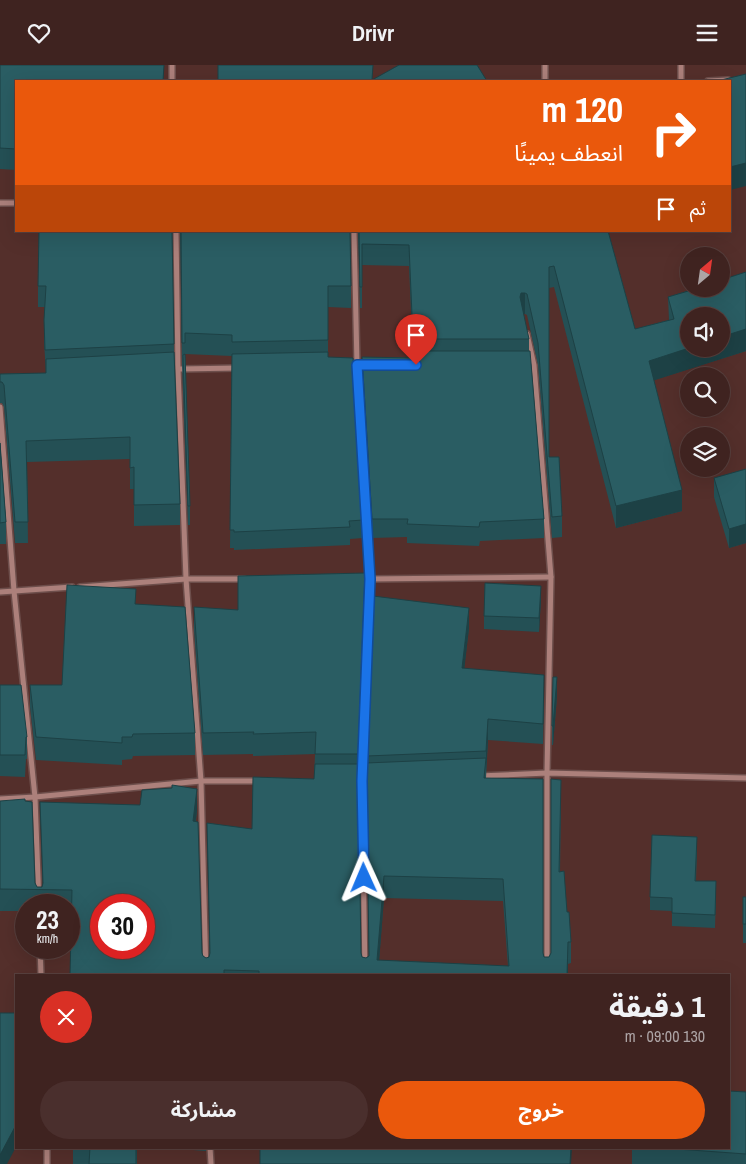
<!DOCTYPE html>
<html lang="ar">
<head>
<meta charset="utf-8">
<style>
  :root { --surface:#3f2320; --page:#4a2f2d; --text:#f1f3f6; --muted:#ada4a5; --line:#58403e; --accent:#ea580c }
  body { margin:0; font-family:"Archivo Narrow","Noto Sans Arabic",sans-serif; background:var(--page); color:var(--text); direction:rtl; height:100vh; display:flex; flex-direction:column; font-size:19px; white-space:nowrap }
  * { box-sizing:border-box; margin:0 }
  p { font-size:16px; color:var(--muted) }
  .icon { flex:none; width:28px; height:28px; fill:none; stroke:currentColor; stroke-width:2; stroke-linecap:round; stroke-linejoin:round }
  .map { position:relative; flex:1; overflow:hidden; direction:ltr }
  .drawer { position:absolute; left:15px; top:909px; width:715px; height:175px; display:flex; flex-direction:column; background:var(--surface); border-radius:0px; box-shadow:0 5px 20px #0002,0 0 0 1px var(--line); direction:rtl }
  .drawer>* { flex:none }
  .top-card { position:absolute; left:15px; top:15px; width:716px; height:152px; border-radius:0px; box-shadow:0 5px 20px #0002,0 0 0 1px var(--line); direction:rtl; background:#ea580c; color:#fff; overflow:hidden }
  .needle { width:32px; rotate:29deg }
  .controls { position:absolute; left:680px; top:182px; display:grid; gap:10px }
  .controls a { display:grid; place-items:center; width:50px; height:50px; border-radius:50%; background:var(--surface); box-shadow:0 5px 20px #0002,0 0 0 1px var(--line); font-size:25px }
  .speed { position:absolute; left:15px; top:829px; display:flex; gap:10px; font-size:25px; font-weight:700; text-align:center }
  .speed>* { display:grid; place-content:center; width:65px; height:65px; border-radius:50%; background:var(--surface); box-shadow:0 5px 20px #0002,0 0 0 1px var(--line); line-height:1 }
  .speed small { font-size:12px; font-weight:400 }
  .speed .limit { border:8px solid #d22; background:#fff; color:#111 }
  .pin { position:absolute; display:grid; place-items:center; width:42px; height:42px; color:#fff; margin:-51px -21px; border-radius:50% 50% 50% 0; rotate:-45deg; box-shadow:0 0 5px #0007 }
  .pin .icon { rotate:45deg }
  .me { position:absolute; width:55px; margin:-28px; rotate:359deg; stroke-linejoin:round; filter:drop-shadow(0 0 4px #0008) }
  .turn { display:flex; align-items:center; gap:18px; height:105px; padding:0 25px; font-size:22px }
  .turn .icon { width:65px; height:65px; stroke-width:2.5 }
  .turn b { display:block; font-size:35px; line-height:42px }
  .then { display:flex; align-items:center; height:48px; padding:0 25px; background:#0003; gap:10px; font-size:19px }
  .round { display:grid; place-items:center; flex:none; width:52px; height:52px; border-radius:26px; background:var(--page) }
  .headline { display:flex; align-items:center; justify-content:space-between; height:85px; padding:0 25px }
  h1 { font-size:30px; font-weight:700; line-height:38px }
  .action { display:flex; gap:10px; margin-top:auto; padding:10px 25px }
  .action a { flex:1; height:58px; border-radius:30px; background:var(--accent); color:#fff; font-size:20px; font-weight:700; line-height:58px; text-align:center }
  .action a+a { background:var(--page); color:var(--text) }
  header { display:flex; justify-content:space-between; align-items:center; height:65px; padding:0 25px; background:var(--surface); font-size:22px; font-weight:700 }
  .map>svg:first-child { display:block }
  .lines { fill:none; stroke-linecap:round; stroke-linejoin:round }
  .minor-casing { stroke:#6d4e4b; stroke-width:8 }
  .minor { stroke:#ac807b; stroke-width:5 }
  .wall { fill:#245055; fill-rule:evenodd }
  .shaded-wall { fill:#1d4145 }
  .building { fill:#2a5d63; stroke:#1d4145; fill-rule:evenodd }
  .route-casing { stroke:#114b97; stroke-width:12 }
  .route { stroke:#1a73e8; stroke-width:9 }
</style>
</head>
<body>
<header><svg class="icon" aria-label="menu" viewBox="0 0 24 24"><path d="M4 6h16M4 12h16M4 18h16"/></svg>Drivr<svg class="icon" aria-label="heart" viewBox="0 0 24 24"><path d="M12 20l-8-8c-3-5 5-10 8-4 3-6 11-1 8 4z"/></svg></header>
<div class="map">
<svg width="746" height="1099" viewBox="0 0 746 1099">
  <rect width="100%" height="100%" fill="#542f2b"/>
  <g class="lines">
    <!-- minor casing -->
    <g class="minor-casing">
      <g id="minor">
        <polyline points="172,0 172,16"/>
        <polyline points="545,0 545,16"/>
        <polyline points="681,0 681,16"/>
        <polyline points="708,16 728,15"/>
        <polyline points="0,138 16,138"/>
        <polyline points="176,166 178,304 186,514 201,716 206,910"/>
        <polyline points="354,166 357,300 370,514 362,716 365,910"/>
        <polyline points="527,269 534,300 551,512 547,708 547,910"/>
        <polyline points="180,304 238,303"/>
        <polyline points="0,342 14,526 35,732 39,840"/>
        <polyline points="368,514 551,512"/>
        <polyline points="80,522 186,514 244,514"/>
        <polyline points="0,527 72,522"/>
        <polyline points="479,711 547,708 746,713"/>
        <polyline points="352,716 373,715"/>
        <polyline points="0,734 35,732 201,716 258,716"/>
        <polyline points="40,882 41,910"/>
        <polyline points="47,1082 47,1099"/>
        <polyline points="210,1082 211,1099"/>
      </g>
    </g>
    <!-- minor -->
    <use href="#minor" class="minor"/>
  </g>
  <!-- wall -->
  <g class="wall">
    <polygon points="0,0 164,16 16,16 16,105 0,104"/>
    <polygon points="172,166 174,287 180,439 180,460 134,461 134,424 130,424 130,394 27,397 28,478 15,478 4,342 2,338 0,338 0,309 46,308 44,277 45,242 38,242 38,221"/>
    <polygon points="180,166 351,221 351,243 328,242 328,292 363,455 363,473 350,474 350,480 234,485 234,483 230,483 232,291 185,289 190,441 190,460 188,460 182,300"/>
    <polygon points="358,166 608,166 635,264 669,255 668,232 746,207 746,286 654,315 682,446 616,463 554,222 549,223 549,392 562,451 562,472 552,473 538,300 527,250 525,249 523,249 529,274 529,286 544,454 544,473 480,476 479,481 407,478 407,472 372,473 362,311 362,292 413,293 409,201 362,200 362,243 360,243"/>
    <polygon points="0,378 6,457 6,479 0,479"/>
    <polygon points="746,404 746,478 729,483 714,432 714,413"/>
    <path d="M238,511L365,530L358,710L361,888L362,892L366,893L369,891V889L366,698L373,531L469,563L464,604L544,630L543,679L488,675L486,713L543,888L544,892H549L551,888L561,736L560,807L567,847L571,877V898L568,899V910H70L72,847H69V840H26V846H0V736L35,818L37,822H42L43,820L40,737L197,745L196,756L202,888L203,891L206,893L209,892L210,889L207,758L252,764L314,714L315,689L253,691V689L203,690L194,565V542L238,545ZM384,833L503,836L508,901L379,895Z"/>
    <polygon points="541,534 539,567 484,564 484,551"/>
    <polygon points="136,539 195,668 195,690 133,691 132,694 122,695 122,700 36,695 30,642 30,620 62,620"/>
    <polygon points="0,620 27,672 27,694 26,694 25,712 0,711"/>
    <polygon points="557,631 553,680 552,680 552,661"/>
    <polygon points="697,785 696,816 716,830 715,863 672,861 672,846 650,845 650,832"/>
    <polygon points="746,832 746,878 743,878 743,859"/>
    <polygon points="746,1027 746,1099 632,1099 632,1082 729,1082"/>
    <rect x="73" y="1082" width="64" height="17"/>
    <polygon points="154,1082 206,1082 206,1086"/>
  </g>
  <!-- shaded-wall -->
  <g class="shaded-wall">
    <polygon points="746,98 746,121 730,125 730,102"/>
    <polygon points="521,228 525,228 525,249 521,249 520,232"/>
    <polygon points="746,264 746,286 649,317 649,296 689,283 689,284 721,284 721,272"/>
    <polygon points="682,425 682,446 616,463 616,441"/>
    <polygon points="746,459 746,478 729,483 729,464"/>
    <polygon points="365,508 365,530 358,712 358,689"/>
    <polygon points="541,521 541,534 539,567 539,553"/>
    <polygon points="469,543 469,563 462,624 462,603"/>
    <polygon points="557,612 557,631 553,680 553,661"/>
    <polygon points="488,654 488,675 486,706 486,686"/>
    <polygon points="197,724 197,745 193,777 193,756"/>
    <polygon points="384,811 384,833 378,910 377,895"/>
    <polygon points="568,877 568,910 567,910"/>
    <polygon points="16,1060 16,1082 7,1099 0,1099 0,1090"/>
    <polygon points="571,1082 572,1082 571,1099 570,1099"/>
  </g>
  <!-- building -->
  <g class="building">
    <polygon points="0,0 164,0 163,16 16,16 16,84 0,83"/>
    <polygon points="218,0 373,0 372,15 399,0 477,0 487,16 218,16"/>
    <polygon points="746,9 746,98 730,102 730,16 717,16"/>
    <polygon points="39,166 172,166 174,279 45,285 44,255 46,221 38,221"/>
    <polygon points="181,166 350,166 351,221 328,221 328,275 232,277 232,270 185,268 185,278 182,278"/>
    <polygon points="359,166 608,166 635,264 674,254 668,232 695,224 721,224 721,215 746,207 746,264 721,272 721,251 689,251 689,283 649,296 682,425 616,441 554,201 549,202 549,392 559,392 562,451 552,452 538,278 527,229 525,228 521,228 520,232 529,274 413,274 409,180 362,179 362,222 360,222"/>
    <polygon points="414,286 530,286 544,454 480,457 479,462 407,459 408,454 372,454 362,292 414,293"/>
    <polygon points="174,287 180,439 134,440 134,402 130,403 130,372 26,376 28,457 15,457 4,320 2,317 0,317 0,309 46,308 46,294"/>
    <polygon points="328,287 328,292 353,293 363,455 349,456 350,462 234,467 234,465 230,465 232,289"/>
    <polygon points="185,289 190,441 188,441 183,290"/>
    <polygon points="0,378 6,457 0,458"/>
    <polygon points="746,404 746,459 729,464 714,413"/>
    <polygon points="365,508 358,689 315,689 316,667 253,669 254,667 203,668 194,542 238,545 238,511"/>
    <polygon points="485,518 541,521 539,553 484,551"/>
    <polygon points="67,520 136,524 135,539 185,542 195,668 133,669 132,672 122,672 122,678 36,672 30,620 62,620"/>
    <polygon points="373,531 469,543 462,603 544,610 543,659 488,654 486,686 367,691"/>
    <polygon points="553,612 557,612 553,661 552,661"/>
    <polygon points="0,620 21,620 27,672 26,672 25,690 0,690"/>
    <path d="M486,693L484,713L543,714V888L544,892H549L551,888V714L561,715L559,807L564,806L567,847H569L571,877H568L567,910H259V906L224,905V910H70L72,825L0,824V736L25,734V736L32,737L35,818L37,822H42L43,818L40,737L140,740L142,725L172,723V720L197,724L193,756L198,757L202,888L203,891L206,893L209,892L210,888L207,758L252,764L253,712L314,714L315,699H358L361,888L362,892L366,893L369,891V888L366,698ZM384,811L503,814L509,901L377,895ZM101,840H144V882H101Z"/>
    <polygon points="652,770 697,772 695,816 716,816 715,850 672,848 672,833 650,832"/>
    <rect x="743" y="832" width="3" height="27"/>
    <polygon points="0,948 16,948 16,1060 0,1090"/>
    <polygon points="729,1026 746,1027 746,1089 649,1082 729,1082"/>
    <polygon points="90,1082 136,1082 136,1099 89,1099"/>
    <polygon points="260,1082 571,1082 570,1099 260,1099"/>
  </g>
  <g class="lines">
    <!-- route casing -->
    <g class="route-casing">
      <polyline id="route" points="364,813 362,716 370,514 357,300 416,300"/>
    </g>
    <!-- route -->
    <use href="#route" class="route"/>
  </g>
</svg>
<div class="controls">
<a><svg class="needle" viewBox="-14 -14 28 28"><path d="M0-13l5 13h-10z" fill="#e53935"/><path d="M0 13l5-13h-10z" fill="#ada4a5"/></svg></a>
<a><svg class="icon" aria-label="sound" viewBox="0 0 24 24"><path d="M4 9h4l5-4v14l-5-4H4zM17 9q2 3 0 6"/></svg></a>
<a><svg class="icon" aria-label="search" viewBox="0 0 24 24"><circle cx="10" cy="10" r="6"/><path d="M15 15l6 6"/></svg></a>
<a><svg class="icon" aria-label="layers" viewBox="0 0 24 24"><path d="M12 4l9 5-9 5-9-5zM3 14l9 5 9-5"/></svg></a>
</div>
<div class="speed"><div>23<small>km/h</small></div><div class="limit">30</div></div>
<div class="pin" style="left:416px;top:300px;background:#d93025"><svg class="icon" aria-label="arrive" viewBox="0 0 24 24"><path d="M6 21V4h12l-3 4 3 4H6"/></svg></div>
<svg class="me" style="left:364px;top:813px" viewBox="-20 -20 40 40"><path d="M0-17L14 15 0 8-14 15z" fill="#1a73e8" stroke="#fff" stroke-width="4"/></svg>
<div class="top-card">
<div class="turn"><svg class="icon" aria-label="right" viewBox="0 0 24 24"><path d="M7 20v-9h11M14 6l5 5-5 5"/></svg><div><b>120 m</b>انعطف يمينًا</div></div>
<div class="then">ثم<svg class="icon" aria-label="arrive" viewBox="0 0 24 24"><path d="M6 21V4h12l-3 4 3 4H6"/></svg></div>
</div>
<section class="drawer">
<div class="headline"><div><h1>1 دقيقة</h1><p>130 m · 09:00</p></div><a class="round" style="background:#d93025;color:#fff"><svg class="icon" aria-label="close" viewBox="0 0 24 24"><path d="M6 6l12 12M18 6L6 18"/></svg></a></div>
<div class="action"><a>خروج</a><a>مشاركة</a></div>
</section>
</div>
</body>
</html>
